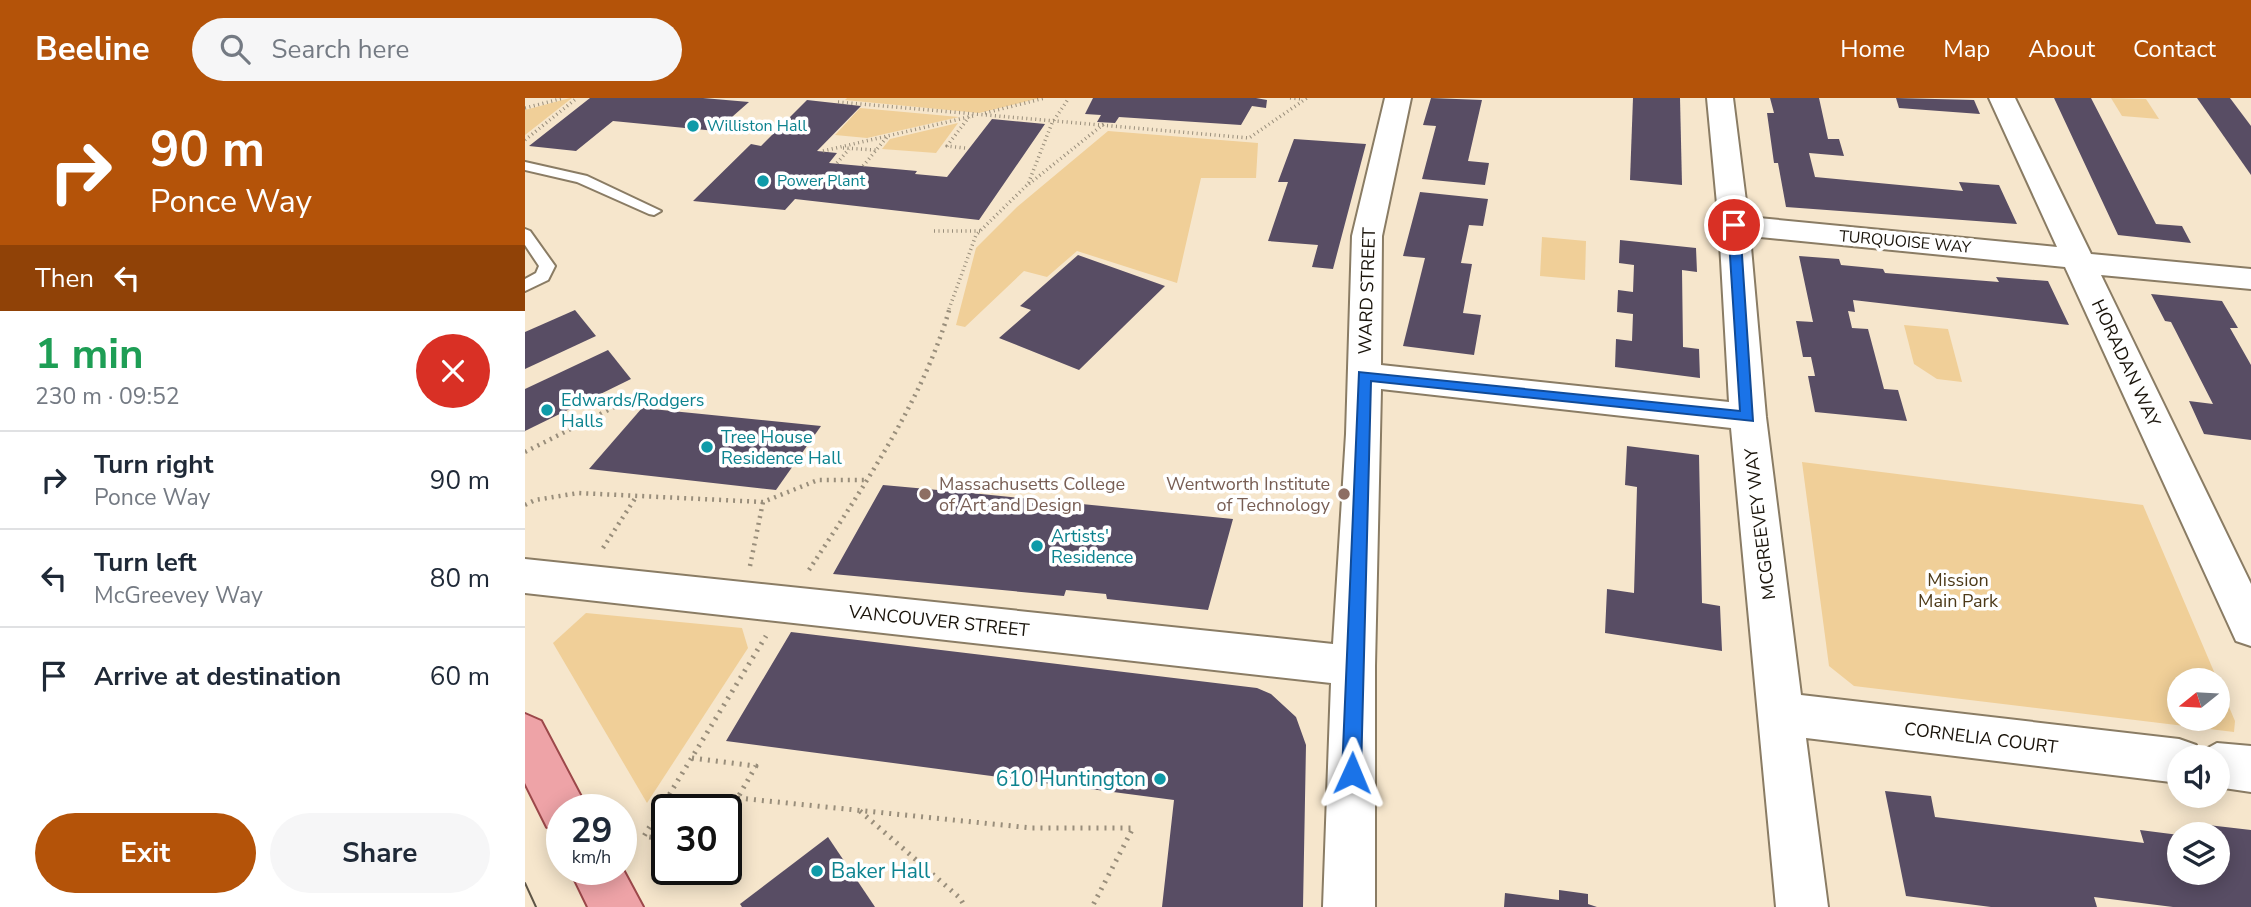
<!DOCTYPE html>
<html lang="en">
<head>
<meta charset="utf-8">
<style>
  :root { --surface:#fff; --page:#f6f6f7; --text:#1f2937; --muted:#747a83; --line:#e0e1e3; --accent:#b45309 }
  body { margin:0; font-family:"Nunito Sans",sans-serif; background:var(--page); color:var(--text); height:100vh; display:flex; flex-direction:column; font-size:26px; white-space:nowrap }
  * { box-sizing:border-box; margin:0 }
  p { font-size:23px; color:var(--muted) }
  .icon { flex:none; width:38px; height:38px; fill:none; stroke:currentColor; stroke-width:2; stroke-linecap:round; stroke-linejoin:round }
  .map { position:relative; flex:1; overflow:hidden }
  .sheet { display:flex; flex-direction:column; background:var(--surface); width:525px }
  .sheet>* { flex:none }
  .guide { background:#b45309; color:#fff; overflow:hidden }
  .needle { width:46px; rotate:252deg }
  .buttons { position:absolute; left:1642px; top:570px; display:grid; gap:14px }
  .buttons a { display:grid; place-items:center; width:63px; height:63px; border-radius:50%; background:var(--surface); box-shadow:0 4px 18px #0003; font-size:35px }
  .speed { position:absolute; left:21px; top:696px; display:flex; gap:14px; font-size:35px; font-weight:700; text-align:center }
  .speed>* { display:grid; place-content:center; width:91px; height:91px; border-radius:50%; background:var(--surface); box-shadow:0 4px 18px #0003; line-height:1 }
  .speed small { font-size:18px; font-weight:400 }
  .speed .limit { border:4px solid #111; border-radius:10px; background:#fff; color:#111 }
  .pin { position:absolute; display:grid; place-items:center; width:60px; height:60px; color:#fff; margin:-30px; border:4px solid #fff; border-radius:50%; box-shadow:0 2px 7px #0007 }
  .me { position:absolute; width:77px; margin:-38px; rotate:1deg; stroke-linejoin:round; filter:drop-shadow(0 0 5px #0008) }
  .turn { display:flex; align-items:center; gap:24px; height:147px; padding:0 35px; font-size:32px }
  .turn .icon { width:91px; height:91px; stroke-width:2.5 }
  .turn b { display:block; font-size:49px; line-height:60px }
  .then { display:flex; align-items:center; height:66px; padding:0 35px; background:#0003; gap:14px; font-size:26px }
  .round { display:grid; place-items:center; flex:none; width:74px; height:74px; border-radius:37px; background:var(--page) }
  .head { display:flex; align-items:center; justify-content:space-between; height:119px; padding:0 35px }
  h1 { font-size:42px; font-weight:700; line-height:52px; color:#1e9e55 }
  .action { display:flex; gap:14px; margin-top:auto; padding:14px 35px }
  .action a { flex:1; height:80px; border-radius:42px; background:var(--accent); color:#fff; font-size:28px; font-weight:700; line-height:80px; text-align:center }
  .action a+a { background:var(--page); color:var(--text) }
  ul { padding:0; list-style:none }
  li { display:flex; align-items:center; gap:21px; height:98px; padding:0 35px; border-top:2px solid var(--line) }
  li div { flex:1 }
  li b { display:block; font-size:26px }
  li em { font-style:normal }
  header { display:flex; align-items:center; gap:42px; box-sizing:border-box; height:98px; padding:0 35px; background:var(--accent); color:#fff }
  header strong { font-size:33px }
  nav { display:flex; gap:38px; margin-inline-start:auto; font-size:24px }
  .search { width:490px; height:63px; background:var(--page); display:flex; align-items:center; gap:18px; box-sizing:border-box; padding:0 24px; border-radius:38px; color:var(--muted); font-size:26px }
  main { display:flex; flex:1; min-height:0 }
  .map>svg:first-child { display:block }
  .green { fill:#f0cf98; fill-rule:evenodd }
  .building { fill:#584d64 }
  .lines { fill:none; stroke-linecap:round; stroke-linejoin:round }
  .service-casing { stroke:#8a7c64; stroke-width:4 }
  .minor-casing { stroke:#8a7c64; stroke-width:4 }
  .primary-casing { stroke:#9c484a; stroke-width:4 }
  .path-far2 { stroke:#998e7b; stroke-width:3.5; stroke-dasharray:1 3.5; stroke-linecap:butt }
  .path-far1 { stroke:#998e7b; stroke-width:4.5; stroke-dasharray:2 5; stroke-linecap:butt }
  .path { stroke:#998e7b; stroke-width:5; stroke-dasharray:2 6; stroke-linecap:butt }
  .service { fill:#fff; fill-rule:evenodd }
  .minor { fill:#fff; fill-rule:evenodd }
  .primary { fill:#eea3a7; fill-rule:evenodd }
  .tram { stroke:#5e5546; stroke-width:2 }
  .route { fill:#1a73e8; stroke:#114b97; stroke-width:2 }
  .culture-dot { fill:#0f9aa8; stroke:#fff; stroke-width:2.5 }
  .education-dot { fill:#8d6e63; stroke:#fff; stroke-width:2.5 }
  .labels { text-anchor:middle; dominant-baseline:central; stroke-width:7; stroke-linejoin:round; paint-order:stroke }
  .far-culture-label { font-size:16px; fill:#0d838f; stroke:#fff; text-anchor:start }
  .far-street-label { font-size:16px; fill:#19130a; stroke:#fff }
  .street-label { font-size:18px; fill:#19130a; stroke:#fff }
  .culture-label { font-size:18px; fill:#0d838f; stroke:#fff; text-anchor:start }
  .education-label { font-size:18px; fill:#785e54; stroke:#fff; text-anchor:start }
  .park-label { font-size:18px; fill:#4c3918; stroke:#fff }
  .near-culture-label { font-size:21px; fill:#0d838f; stroke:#fff; text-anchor:end }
</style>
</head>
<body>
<header>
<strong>Beeline</strong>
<div class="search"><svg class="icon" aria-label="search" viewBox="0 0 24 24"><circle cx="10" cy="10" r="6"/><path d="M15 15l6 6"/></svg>Search here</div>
<nav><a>Home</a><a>Map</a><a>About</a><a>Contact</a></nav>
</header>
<main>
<section class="sheet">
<div class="guide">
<div class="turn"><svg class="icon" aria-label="right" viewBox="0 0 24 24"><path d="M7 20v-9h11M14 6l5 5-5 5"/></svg><div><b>90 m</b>Ponce Way</div></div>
<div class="then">Then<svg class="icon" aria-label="left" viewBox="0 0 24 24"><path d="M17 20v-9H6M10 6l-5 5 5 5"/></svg></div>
</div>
<div class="head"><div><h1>1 min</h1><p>230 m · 09:52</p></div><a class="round" style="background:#d93025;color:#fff"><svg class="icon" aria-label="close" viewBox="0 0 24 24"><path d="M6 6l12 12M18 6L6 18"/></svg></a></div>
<ul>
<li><svg class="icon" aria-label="right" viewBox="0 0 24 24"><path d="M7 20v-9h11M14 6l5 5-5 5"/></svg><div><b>Turn right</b><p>Ponce Way</p></div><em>90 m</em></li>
<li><svg class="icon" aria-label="left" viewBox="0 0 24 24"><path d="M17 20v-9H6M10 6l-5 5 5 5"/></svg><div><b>Turn left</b><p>McGreevey Way</p></div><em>80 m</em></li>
<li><svg class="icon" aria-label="arrive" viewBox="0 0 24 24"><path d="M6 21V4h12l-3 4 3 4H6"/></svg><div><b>Arrive at destination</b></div><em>60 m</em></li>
</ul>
<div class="action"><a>Exit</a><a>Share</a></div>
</section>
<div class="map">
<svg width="1726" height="809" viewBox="0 0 1726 809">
  <rect width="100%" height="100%" fill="#f6e6cc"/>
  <!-- green -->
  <g class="green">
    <polygon points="45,0 47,0 0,37 0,12"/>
    <polygon points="322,0 515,0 454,15 320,2"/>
    <polygon points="1586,0 1621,1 1634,21 1597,18"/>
    <polygon points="335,10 434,19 342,40 310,37"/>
    <polygon points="433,25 411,55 357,51 365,41"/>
    <polygon points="583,33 733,45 731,80 676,80 652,185 552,153 522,179 499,173 440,229 431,227 451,150 492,109"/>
    <polygon points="1017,139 1061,143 1060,182 1015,178"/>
    <polygon points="1379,227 1423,231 1437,284 1412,281 1389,266"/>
    <path d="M1277,364L1618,407L1710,623L1709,634L1329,588L1304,568ZM1654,583H1692V621H1654Z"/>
    <polygon points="61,515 217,530 223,550 122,705 28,545"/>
  </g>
  <!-- building -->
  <g class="building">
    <polygon points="65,0 178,0 224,4 191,33 88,23 51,53 4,48"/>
    <polygon points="568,0 731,0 742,2 741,10 727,8 716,27 594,19 590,25 572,24 576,17 560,16"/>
    <polygon points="906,0 957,2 943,63 964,65 960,87 897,81 911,28 898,27"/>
    <polygon points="1108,0 1155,0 1157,87 1105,82"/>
    <polygon points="1245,0 1294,0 1303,41 1314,41 1319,58 1284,55 1290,79 1438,93 1434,84 1474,87 1492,126 1261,109 1253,65 1249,65 1242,15 1249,15"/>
    <polygon points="1371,0 1449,2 1455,16 1374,10"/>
    <polygon points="1529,0 1566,0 1631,126 1657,128 1666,145 1593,137"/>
    <polygon points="1672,0 1705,0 1726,28 1726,77"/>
    <polygon points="282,2 336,8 292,53 312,55 304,65 392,73 390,76 422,79 467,21 520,26 454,122 270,101 260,112 168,103 226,46 236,48"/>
    <polygon points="769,41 841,46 808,171 787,169 793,147 743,143 763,84 753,84"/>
    <polygon points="895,94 963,101 958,128 944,127 936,165 947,166 938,215 956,217 949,257 878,248 900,160 878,158"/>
    <polygon points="1095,142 1171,150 1172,174 1157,172 1158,249 1174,251 1175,280 1090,269 1091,241 1107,243 1108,216 1092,214 1093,192 1108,194 1109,167 1094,165"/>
    <polygon points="553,157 640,188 554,272 474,240 506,212 495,208"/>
    <polygon points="1274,158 1314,161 1316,167 1358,171 1360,175 1474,184 1471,179 1523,183 1544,227 1328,202 1330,214 1323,213 1327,230 1343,231 1359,291 1373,292 1382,323 1290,314 1283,278 1290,278 1286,259 1278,259 1271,223 1288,224"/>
    <polygon points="1626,196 1697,203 1713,230 1705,230 1726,267 1726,342 1679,336 1664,303 1688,306 1646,224 1640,223"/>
    <polygon points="50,212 71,238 0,271 0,234"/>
    <polygon points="83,252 106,281 0,333 0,291"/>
    <polygon points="117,310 296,328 251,392 64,371"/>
    <polygon points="1102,348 1174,357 1177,505 1195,508 1197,553 1080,535 1082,491 1109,495 1112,389 1100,387"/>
    <polygon points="358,387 446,395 708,421 683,512 582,501 581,496 541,492 539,498 308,476"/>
    <polygon points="266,534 732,590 746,596 771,619 781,647 778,809 637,809 649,702 201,643"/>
    <polygon points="1360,693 1406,698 1410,719 1619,745 1615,732 1654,737 1654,775 1692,775 1692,737 1688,737 1683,727 1726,732 1726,809 1648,809 1569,799 1572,809 1466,809 1381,798"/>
    <polygon points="303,739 350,809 217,809 215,806"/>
    <polygon points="1034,792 1063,796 1063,806 1072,809 979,809 980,795 1034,802"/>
  </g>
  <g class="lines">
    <!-- service casing -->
    <g class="service-casing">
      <g id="service">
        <polygon points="0,64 62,78 136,113 129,117 124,116 52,84 0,72"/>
        <polygon points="0,131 5,133 30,168 23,182 0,193 0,181 11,175 14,168 0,147"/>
      </g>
    </g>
    <!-- minor casing -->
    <g class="minor-casing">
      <polygon id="minor" points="860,0 886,0 857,138 856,267 1204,304 1194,127 1182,0 1208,0 1223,119 1532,149 1464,0 1490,0 1566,156 1726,171 1726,191 1576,177 1726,486 1726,548 1711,543 1540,169 1225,138 1241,319 1276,597 1654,641 1671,647 1674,655 1692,645 1726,648 1726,694 1692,689 1692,660 1654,660 1654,685 1281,640 1303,809 1251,809 1206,330 856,291 850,568 850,809 798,809 806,585 0,495 0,461 808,546 821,336 827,138"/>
    </g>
    <!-- primary casing -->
    <g class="primary-casing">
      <g id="primary">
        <polygon points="0,616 16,623 63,712 37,712 37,735 22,729 0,685"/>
        <polygon points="96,768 118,809 63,809 45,772 96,772"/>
      </g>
    </g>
    <!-- path-far2 -->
    <g class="path-far2">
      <polyline points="765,0 778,1"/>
      <polyline points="313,4 724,40 782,0"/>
      <polyline points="0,10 39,0"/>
      <polyline points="460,15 520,0"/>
      <polyline points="0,42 52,0"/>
      <polyline points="318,50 351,52"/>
      <polyline points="440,50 422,48 444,19"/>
      <polyline points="298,53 448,18"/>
      <polyline points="312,65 324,51"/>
      <polyline points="338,68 362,39"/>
      <polyline points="504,86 580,25"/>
      <polyline points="409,133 455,133"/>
      <polyline points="424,211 451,137 503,86 527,25 544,0"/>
    </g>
    <!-- path-far1 -->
    <g class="path-far1">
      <polyline points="0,354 111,298"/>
      <polyline points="0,407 10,402 53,395 238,404 293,382 342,382"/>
      <polyline points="78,450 111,399"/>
      <polyline points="225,468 238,404"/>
      <path d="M284,472C336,392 399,301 425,209"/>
    </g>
    <!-- path -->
    <g class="path">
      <polyline points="167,660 231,668 201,720"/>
      <polyline points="213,700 507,730 608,730 567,809"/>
      <polyline points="335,713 435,800 440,809"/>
      <polyline points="142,742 119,738 241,538"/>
    </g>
    <!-- service -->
    <use href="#service" class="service"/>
    <!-- minor -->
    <use href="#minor" class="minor"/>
    <!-- primary -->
    <use href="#primary" class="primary"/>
    <!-- tram -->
    <polyline class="tram" points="0,785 11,809"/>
  </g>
  <!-- route -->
  <polygon class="route" points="1209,124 1215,127 1228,323 846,283 836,675 833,682 827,685 820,682 817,675 834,274 1215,313 1203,127"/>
  <!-- markers -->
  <g class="culture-dot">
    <circle cx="168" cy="28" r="7"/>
    <circle cx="238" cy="83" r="7"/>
    <circle cx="22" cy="312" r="7"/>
    <circle cx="182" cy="349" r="7"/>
    <circle cx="512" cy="448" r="7"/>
    <circle cx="635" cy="681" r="7"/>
    <circle cx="292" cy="773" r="7"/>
  </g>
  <g class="education-dot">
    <circle cx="400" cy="396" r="7"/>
    <circle cx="819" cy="396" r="7"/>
  </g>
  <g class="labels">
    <!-- far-culture labels -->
    <g class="far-culture-label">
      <text x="182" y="28">Williston Hall</text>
      <text x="252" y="83">Power Plant</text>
    </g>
    <!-- far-street labels -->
    <g class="far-street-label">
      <text transform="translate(1380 144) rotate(5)">TURQUOISE WAY</text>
    </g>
    <!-- street labels -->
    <g class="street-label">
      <text transform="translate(842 193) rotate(-88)">WARD STREET</text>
      <text transform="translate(1601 265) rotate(65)">HORADAN WAY</text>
      <text transform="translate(1235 426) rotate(-97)">MCGREEVEY WAY</text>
      <text transform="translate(414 523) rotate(6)">VANCOUVER STREET</text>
      <text transform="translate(1456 640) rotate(7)">CORNELIA COURT</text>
    </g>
    <!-- culture labels -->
    <g class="culture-label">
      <text x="36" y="302">Edwards/Rodgers<tspan x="36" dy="21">Halls</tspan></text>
      <text x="196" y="339">Tree House<tspan x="196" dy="21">Residence Hall</tspan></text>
      <text x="526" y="438">Artists'<tspan x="526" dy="21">Residence</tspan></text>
    </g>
    <!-- education labels -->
    <g class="education-label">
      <text x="414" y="386">Massachusetts College<tspan x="414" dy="21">of Art and Design</tspan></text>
      <text x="805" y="386" text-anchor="end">Wentworth Institute<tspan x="805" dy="21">of Technology</tspan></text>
    </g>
    <!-- park labels -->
    <g class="park-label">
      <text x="1433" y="482">Mission<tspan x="1433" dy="21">Main Park</tspan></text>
    </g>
    <!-- near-culture labels -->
    <g class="near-culture-label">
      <text x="621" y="681">610 Huntington</text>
      <text x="306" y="773" text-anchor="start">Baker Hall</text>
    </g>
  </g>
</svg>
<div class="buttons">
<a><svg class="needle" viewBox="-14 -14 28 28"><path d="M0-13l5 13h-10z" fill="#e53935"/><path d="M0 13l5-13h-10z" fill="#747a83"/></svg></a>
<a><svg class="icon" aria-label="sound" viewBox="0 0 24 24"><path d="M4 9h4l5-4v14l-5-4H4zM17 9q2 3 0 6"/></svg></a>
<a><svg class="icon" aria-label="layers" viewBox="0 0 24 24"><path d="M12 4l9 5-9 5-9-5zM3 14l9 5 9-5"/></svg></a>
</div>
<div class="speed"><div>29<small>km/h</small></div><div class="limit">30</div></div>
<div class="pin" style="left:1209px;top:127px;background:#d93025"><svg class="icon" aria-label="arrive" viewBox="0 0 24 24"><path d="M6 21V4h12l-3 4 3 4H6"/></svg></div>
<svg class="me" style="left:827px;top:675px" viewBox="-20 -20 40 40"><path d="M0-17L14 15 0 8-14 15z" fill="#1a73e8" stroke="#fff" stroke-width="4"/></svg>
</div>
</main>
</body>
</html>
